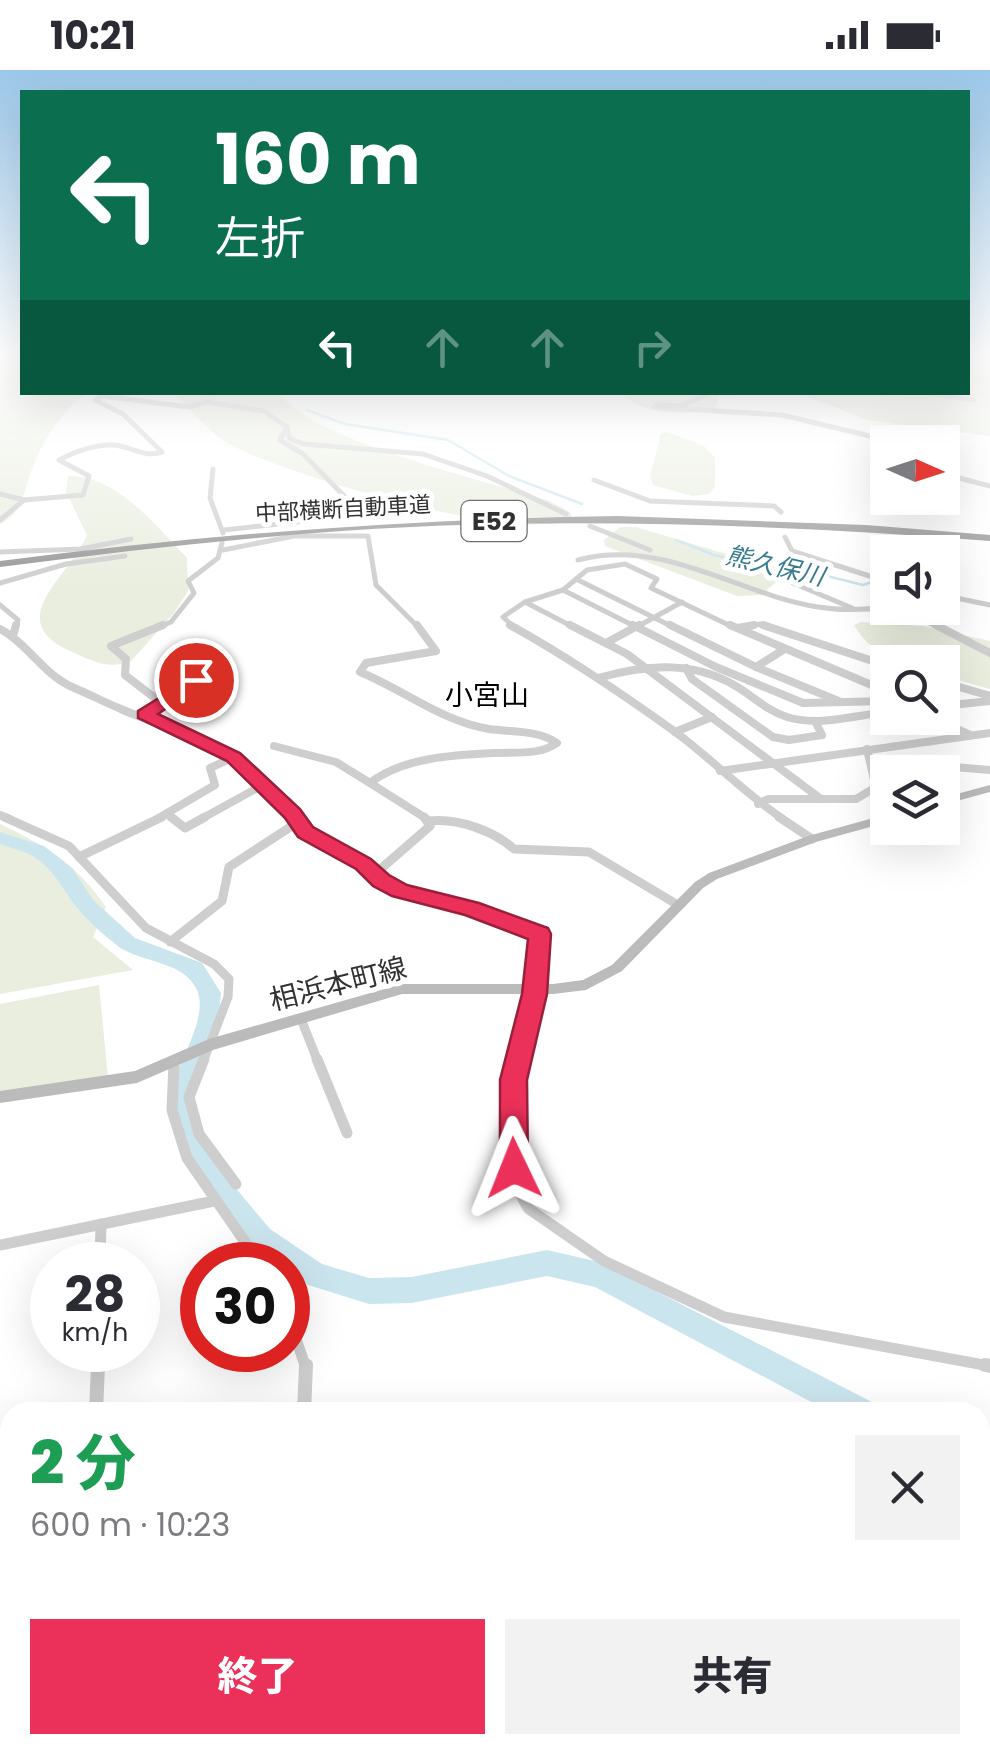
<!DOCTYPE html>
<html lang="ja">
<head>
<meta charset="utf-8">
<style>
  :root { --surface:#fff; --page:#f2f2f3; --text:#2b2b33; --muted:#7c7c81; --accent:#eb3059 }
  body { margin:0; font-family:Poppins,"Noto Sans JP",sans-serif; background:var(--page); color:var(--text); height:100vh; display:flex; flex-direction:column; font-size:38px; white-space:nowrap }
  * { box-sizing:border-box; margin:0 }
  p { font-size:32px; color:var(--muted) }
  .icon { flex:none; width:55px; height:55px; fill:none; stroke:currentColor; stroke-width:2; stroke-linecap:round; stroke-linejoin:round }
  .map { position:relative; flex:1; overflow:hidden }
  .side { position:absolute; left:0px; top:1332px; width:990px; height:352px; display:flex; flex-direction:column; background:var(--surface); border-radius:30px 30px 0 0; box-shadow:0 10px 40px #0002 }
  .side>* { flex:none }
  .top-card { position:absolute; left:20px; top:20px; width:950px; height:305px; border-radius:0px; box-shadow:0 10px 40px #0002; background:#0b6e4f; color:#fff; overflow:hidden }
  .needle { width:65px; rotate:93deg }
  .fabs { position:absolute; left:870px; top:355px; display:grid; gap:20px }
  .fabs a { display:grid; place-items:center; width:90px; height:90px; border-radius:0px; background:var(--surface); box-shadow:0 10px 40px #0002; font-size:50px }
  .speed { position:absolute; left:30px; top:1172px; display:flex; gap:20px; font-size:50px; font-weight:700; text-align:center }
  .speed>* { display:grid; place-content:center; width:130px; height:130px; border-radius:50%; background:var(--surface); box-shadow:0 10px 40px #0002; line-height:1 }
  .speed small { font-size:25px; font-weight:400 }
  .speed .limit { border:15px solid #d22; background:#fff; color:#111 }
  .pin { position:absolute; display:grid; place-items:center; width:85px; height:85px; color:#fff; margin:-42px; border:5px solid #fff; border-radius:50%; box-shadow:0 2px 10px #0007 }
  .me { position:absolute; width:110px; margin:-55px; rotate:358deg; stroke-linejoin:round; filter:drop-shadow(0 0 8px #0008) }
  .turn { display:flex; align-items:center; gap:35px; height:210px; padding:0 30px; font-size:45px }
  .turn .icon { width:130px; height:130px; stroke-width:2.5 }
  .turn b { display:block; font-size:70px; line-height:85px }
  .lanes { display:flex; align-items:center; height:95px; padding:0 30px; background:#0003; justify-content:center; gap:50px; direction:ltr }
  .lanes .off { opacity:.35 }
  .round { display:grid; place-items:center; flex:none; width:105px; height:105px; border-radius:0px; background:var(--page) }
  .overview { display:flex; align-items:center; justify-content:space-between; height:170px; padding:0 30px }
  h1 { font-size:60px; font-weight:800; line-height:75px; color:#1e9e55 }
  .action { display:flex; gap:20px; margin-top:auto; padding:20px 30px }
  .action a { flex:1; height:115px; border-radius:0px; background:var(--accent); color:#fff; font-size:40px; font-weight:800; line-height:115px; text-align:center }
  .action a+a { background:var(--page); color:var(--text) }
  .status { display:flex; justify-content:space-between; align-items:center; height:70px; padding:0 50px; background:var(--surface); direction:ltr }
  .status svg { height:28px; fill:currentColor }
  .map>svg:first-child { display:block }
  .green { fill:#e9eedf }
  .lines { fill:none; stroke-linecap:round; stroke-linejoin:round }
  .stream { stroke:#cbe5ee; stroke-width:2.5 }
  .river { fill:#cbe5ee; fill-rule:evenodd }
  .street-far4 { stroke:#cecece; stroke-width:5 }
  .street-far3 { stroke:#cecece; stroke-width:8 }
  .street-far2 { stroke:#cecece; stroke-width:9 }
  .street-far1 { stroke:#cecece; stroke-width:11 }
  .street { stroke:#cecece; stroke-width:14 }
  .secondary { fill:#bbb; fill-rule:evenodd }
  .highway { fill:#989898; fill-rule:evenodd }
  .route { fill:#eb3059; stroke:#991f3a; stroke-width:2.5 }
  .labels { text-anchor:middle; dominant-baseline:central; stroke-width:10; stroke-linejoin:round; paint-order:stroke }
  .far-street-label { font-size:22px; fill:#313131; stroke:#fff }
  .shield { fill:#fff; stroke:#6f6f6f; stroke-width:2.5 }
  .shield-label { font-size:25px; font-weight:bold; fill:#313131 }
  .far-water-label { font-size:25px; font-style:italic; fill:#397b90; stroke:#fff }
  .far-quarter-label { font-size:28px; fill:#000; stroke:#fff }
  .street-label { font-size:28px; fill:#313131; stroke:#fff }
</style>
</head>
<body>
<div class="status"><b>10:21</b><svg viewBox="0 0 49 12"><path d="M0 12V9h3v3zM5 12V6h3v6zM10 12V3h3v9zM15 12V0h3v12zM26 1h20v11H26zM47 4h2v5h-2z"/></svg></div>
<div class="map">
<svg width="990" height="1683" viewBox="0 0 990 1683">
  <rect width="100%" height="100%" fill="#fff"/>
  <!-- green -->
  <g class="green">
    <path d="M0,284H22V322L86,323C64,339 44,368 34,394C23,419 26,440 0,454Z"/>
    <polygon points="968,284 990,284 990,366 867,350 799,323 968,322"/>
    <path d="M172,323H279C309,370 491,412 550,431L570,442L573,450C512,472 288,406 229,374C206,361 193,339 172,323Z"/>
    <path d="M622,323H720L715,339C691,347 636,344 622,323Z"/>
    <polygon points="667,362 704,376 715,388 715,416 710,424 692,426 653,415 650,406 661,364"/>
    <path d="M68,406C116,404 157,457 187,488L188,521L174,543L131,591C110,600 92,591 72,582C0,550 69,508 87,465L66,422Z"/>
    <polygon points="620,457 636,457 780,500 782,507 761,525 737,526 605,476 604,470"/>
    <path d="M861,552L923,556L990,571V619L943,606L942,592C906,592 874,590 854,555Z"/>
    <path d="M0,754C48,777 75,793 106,837L93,867L133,900L0,924Z"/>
    <polygon points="99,915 108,1008 0,1023 0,934"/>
  </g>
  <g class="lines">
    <!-- stream -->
    <g class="stream">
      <polyline points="307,340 345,354 448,370 509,406 582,434"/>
      <polyline points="676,470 714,485 762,496 803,500 863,515 875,511"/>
    </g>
    <!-- river -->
    <g class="river">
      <path d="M0,762L44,776L72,798L93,830L135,868L202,893L221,923L218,954L191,1031L199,1063L229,1110L270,1159L322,1194L369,1208L412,1207L547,1180L599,1192L870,1331L874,1342H830L595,1217L547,1206L412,1233L369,1234L305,1214L288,1202V1195C248,1195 162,1067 168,1029C173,999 210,950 197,920C184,891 143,893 119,877C106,867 90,853 79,840C63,821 54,797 29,784C20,780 9,777 0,774Z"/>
      <polygon points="980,1379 990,1382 990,1412 980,1409"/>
      <polygon points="10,1660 10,1675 55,1675 58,1683 3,1683 0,1674 5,1662"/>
      <polygon points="391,1675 444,1675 441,1683 388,1683"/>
    </g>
    <!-- street-far4 -->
    <g class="street-far4">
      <polyline points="921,322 973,330"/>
      <polyline points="656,335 681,336 710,323 795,322"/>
      <polyline points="654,337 782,345 874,367 917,366 925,372"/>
      <polyline points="287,359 290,369 304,374 423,384 487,406 566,444"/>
      <polyline points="942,386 959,408 990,416"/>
      <polyline points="213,399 210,428 223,463"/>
      <polyline points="594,410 650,431 774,436 781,442"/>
      <path d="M0,424L24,430L83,425L89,406L59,390C76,381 95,374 114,375C133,377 143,388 162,382L123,344L95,330L102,326L189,337L207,332L264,341L287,357L280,370L303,384L351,433L413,439L224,460"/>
      <polyline points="0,450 24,430"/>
      <polyline points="590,456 650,480"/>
      <polyline points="785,467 792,481 888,512"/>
      <polyline points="223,480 294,466 368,466 376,515 419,558"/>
      <polyline points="0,482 81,479 131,469"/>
      <polyline points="810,489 794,500 793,513 852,538"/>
      <path d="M578,490C662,467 737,524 818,537C842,541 864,540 888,537"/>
      <polyline points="576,509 675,558"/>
      <polyline points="0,513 66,494 125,486"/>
      <polyline points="563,520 638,558"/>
      <polyline points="942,525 990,535"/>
      <polyline points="525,532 575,558"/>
      <polyline points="0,535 18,550 16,558"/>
      <polyline points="897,538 940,558"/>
      <polyline points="157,558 171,552 194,523 188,511 218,488 222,473"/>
      <polyline points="515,558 503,547 525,532 563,520 587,500 625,494 657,509 651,518 735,558"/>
      <polyline points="635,558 682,532"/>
      <polyline points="740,558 760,554 771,558"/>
    </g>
    <!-- street-far3 -->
    <g class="street-far3">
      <path d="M417,555L436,581L366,593L360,602C404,620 441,651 489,659C511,662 538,660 557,673C540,685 518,682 497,683C455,685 403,687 370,713L427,749"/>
      <path d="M510,555C568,587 621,623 674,661C712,689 743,722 783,749"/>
      <polyline points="570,555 627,584 821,729"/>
      <polyline points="633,555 716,597 803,633 888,631"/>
      <polyline points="670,555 756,597 841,632"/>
      <polyline points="730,555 888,622"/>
      <polyline points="763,555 888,596"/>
      <polyline points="936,555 990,583"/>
      <polyline points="738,558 754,555"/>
      <path d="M0,559C27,573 43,604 72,617C89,624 104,632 121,639C158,656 202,663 236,688C257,705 279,728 296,749"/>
      <polyline points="13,566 16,555"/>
      <polyline points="606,573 639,555"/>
      <polyline points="756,597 783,580"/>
      <polyline points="686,598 692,609 773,667 789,670 822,665 815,651"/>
      <path d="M598,608C644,595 691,590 734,615C752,625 767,641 787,647C820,657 855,645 888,642"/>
      <polyline points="942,612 990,626"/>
      <polyline points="157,634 196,611"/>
      <polyline points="942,636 990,631"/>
      <polyline points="144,645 157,634 156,629 125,605 126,589 111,576 163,555"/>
      <polyline points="933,648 970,665"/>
      <polyline points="675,662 712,647"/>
      <polyline points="274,676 336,692 370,713"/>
      <polyline points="867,679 875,714"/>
      <polyline points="720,701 990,663"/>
      <polyline points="906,702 930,695 990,700"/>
      <polyline points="758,734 768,729 856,729 888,710"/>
      <polyline points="167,744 174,749"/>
      <polyline points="0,745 10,749"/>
      <polyline points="157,749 215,715 210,698 234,687"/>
      <polyline points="201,749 261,716"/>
    </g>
    <!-- street-far2 -->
    <g class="street-far2">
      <polyline points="4,747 69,776 146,858 214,894 229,909 228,927 203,992"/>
      <polyline points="171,747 185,758 205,747"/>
      <path d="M294,747C316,775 354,786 381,811L540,864L534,925L518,992"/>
      <polyline points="779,747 812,769"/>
      <path d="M430,751C458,748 494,761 514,779L589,782L678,835"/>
      <polyline points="79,787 162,747"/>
      <polyline points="376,803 430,756 424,747"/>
      <polyline points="170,872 222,831 229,797 298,752"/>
      <polyline points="301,949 318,992"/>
    </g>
    <!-- street-far1 -->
    <g class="street-far1">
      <polyline points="204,989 189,1027 199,1064 236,1114"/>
      <polyline points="317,989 347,1063"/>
      <path d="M519,989C510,1026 506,1109 529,1139L604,1191L724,1247L990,1296"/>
      <polyline points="174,993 172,1040 187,1088 261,1195"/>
      <polyline points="0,1175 214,1131"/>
      <polyline points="100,1195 101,1154"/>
      <polyline points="288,1246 306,1298"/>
      <polyline points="97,1298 98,1280"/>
    </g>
    <!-- street -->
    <g class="street">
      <polyline points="985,1295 990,1296"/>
      <polyline points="96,1342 98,1295"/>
      <polyline points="304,1342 306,1295"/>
      <polyline points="271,1675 271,1683"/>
      <polyline points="580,1675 594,1683"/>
      <polyline points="521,1683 545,1675"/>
    </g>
    <!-- secondary -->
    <g class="secondary">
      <polygon points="990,715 990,722 942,735 942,728"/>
      <polygon points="888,744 888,752 816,772 717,809 703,818 622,901 586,920 553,924 402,924 213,980 137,1013 0,1033 0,1021 135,1001 209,969 402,914 553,914 583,910 612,895 695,812 709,803 808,766"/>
    </g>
    <!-- highway -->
    <path class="highway" d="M618,446L866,455L990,465V471C826,458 663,451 498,454C331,457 165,476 0,497V491C206,464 411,449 618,446Z"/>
  </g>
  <!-- sky -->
  <linearGradient id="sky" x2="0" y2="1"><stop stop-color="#9cc8ea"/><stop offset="0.55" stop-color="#fff"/><stop offset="1" stop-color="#fff" stop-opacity="0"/></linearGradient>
  <rect width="990" height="520" fill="url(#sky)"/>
  <!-- route -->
  <polygon class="route" points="196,605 202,607 202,614 158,644 240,683 300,739 313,757 371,789 389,805 407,815 479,833 548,858 551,864 547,924 527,1010 528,1098 524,1106 514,1110 504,1106 500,1098 500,1010 522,924 528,869 465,845 392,826 373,816 356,799 298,767 285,748 227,691 138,648 138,641"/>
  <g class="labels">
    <!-- far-street labels -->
    <g class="far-street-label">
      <text transform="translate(343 439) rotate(-3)">中部横断自動車道</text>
    </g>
    <!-- shield labels -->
    <rect class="shield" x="461.5" y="431" width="65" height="40" rx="8"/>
    <g class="shield-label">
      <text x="494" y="451">E52</text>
    </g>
    <!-- far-water labels -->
    <g class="far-water-label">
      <text transform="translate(775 496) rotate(13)">熊久保川</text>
    </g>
    <!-- far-quarter labels -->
    <g class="far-quarter-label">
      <text x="487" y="625">小宮山</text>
    </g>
    <!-- street labels -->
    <g class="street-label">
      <text transform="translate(338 914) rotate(-14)">相浜本町線</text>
    </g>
  </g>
</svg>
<div class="fabs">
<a><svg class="needle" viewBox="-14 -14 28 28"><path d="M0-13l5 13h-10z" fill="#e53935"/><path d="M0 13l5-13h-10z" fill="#7c7c81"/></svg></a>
<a><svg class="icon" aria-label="sound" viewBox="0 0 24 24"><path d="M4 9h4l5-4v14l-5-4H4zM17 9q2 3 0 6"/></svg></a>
<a><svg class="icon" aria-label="search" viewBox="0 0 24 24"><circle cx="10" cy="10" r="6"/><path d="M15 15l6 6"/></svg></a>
<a><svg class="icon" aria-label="layers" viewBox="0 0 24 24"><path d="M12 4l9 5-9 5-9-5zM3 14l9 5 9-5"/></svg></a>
</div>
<div class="speed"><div>28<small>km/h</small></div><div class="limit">30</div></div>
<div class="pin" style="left:196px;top:610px;background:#d93025"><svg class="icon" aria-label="arrive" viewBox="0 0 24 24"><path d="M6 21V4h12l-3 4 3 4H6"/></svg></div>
<svg class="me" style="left:514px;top:1098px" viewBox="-20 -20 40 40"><path d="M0-17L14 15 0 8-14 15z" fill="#eb3059" stroke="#fff" stroke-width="4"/></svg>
<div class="top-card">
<div class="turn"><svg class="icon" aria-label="left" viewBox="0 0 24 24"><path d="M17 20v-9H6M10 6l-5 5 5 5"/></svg><div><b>160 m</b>左折</div></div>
<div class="lanes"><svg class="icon" aria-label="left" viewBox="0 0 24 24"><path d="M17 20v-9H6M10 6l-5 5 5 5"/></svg><svg class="icon off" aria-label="ahead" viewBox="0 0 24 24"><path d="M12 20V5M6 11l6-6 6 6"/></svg><svg class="icon off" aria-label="ahead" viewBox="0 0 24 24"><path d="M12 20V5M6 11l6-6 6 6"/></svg><svg class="icon off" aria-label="right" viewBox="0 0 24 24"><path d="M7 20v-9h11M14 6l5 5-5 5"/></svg></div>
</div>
<section class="side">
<div class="overview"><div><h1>2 分</h1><p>600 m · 10:23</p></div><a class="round"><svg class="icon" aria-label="close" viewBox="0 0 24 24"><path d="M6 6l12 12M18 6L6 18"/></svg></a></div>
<div class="action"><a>終了</a><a>共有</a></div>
</section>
</div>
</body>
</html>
